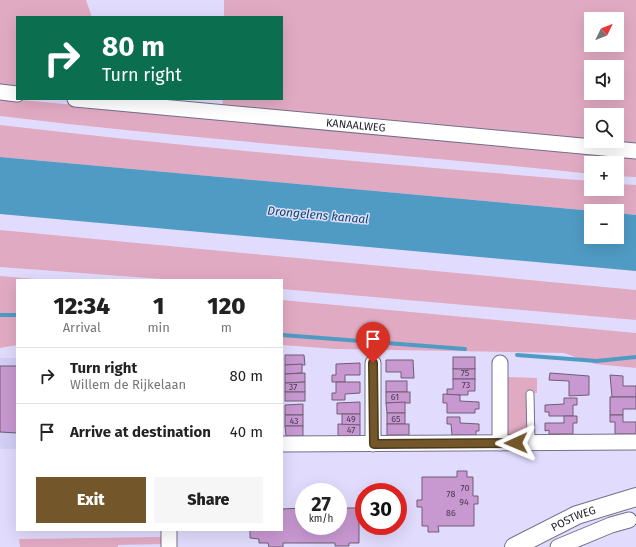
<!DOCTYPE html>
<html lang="en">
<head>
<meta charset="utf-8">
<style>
  :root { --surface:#fff; --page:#f6f6f6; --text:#222; --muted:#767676; --line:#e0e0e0; --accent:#73572a }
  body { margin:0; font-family:"Fira Sans",sans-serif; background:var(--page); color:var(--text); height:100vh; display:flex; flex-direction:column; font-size:15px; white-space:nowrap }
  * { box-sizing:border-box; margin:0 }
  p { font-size:13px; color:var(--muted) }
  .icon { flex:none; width:22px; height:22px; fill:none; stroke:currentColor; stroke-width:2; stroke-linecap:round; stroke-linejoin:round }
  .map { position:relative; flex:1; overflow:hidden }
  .drawer { position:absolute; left:16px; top:279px; width:267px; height:252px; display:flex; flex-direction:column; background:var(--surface); border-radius:0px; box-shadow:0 4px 16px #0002 }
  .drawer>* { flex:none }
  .guide { position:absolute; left:16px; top:16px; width:267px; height:84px; border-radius:0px; box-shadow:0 4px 16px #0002; background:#0b6e4f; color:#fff; overflow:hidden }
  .needle { width:26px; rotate:47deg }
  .controls { position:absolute; left:584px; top:12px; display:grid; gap:8px }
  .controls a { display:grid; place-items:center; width:40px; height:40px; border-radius:0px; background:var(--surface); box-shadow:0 4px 16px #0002; font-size:20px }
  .speed { position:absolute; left:295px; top:483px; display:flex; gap:8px; font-size:20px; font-weight:700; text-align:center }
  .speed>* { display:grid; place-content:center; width:52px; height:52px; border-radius:50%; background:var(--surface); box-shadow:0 4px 16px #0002; line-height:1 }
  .speed small { font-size:10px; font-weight:400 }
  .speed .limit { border:6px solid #d22; background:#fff; color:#111 }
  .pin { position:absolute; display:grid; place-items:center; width:34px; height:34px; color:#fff; margin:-41px -17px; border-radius:50% 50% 50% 0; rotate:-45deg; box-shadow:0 0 4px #0007 }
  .pin .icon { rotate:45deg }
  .me { position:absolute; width:44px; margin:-22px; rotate:269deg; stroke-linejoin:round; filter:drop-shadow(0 0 3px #0008) }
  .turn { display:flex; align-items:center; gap:14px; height:84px; padding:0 20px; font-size:18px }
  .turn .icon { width:52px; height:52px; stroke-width:2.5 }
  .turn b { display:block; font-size:28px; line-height:34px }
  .eta { display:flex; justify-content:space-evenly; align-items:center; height:68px; text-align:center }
  .eta b { font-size:24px; font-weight:800; line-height:28px }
  .primary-button { display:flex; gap:8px; margin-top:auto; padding:8px 20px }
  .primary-button a { flex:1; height:46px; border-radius:0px; background:var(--accent); color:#fff; font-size:16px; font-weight:800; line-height:46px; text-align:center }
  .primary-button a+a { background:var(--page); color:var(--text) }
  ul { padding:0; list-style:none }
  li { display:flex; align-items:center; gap:12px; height:56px; padding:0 20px; border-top:1px solid var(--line) }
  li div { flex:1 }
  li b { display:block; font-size:15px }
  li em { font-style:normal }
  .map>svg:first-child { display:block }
  .built { fill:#d3cef5 }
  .green { fill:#e1aac3; fill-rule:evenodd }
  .water { fill:#4f9bc4 }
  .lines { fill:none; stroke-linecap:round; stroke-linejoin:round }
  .stream { stroke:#4f9bc4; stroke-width:4 }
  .building { fill:#c898d1; stroke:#705c74 }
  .service-casing { stroke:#736f8b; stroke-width:9 }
  .minor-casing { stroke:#736f8b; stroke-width:17 }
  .tertiary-casing { stroke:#736f8b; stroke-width:20 }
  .service { stroke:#fff; stroke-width:7 }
  .minor { stroke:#fff; stroke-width:15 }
  .tertiary { stroke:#fff; stroke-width:18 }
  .route-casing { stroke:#4b391b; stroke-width:10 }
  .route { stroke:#73572a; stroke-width:7 }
  .labels { text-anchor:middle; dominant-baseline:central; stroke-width:3; stroke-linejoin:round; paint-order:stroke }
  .number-label { font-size:9px; fill:#473a51 }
  .street-label { font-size:11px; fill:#1c1a26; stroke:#e1dcfd }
  .water-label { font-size:12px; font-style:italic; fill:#064864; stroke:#e1dcfd }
</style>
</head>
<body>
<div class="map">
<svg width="636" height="547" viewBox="0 0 636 547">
  <rect width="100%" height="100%" fill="#e1dcfd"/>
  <!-- built -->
  <polygon class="built" points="0,358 17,358 17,449 1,449 0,445"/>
  <!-- green -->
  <g class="green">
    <polygon points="0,0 86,0 92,17 17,17 17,87 0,86"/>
    <path d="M224,0H636V145L594,141H617V115H591V141L222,107L223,99H282V17H224ZM591,19H617V45H591ZM591,67H617V93H591Z"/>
    <path d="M0,98L636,157V177L617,176V163H591V174C394,153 196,140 0,116Z"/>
    <path d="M0,125C197,148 394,165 591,181V189H617V184L636,185V215L617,213V211H594L0,157Z"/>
    <polygon points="0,230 636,290 636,320 282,289 282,280 176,280 0,267"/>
    <polygon points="0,276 47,280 17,280 17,345 0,348"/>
    <polygon points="282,300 636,333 636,368 595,364 564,353 335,349 282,345"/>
    <polygon points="506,377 537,378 537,393 526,393 526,436 507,438"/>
    <polygon points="163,537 163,544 118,545 118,547 20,547 19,539"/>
  </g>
  <!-- water -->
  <polygon class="water" points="0,157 594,211 591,211 591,237 617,237 617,213 636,215 636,271 0,214"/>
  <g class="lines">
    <!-- stream -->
    <g class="stream">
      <polyline points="0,315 17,315"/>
      <polyline points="282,335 465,349"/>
      <polyline points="517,355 597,361 636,357"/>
    </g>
  </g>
  <!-- building -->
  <g class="building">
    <polygon points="285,355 304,355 305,365 285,365"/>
    <rect x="453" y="357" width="22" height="12"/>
    <polygon points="386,360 413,360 414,378 401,378 401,372 386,372"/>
    <polygon points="360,363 360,375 345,375 345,382 332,382 332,375 336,375 336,364"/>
    <polygon points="302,364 302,373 285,374 285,365"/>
    <polygon points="0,366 17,366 17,433 0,432"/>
    <rect x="453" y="369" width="22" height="10"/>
    <polygon points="305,373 305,382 285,383 285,374"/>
    <polygon points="550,373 589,376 589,395 569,396 569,381 549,380"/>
    <polygon points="610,375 623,376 623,386 636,386 636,397 612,397"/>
    <polygon points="453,379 475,379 475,391 468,391 468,395 447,395 447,389 453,389"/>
    <rect x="386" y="381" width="21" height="11"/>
    <polygon points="305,382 305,392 285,392 285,383"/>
    <polygon points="336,382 360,382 360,393 345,394 345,400 332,400 332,393 336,393"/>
    <rect x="285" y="392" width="20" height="9"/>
    <rect x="386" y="392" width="24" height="11"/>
    <polygon points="443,394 460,395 460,401 479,402 479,409 475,409 475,413 447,413 447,403 443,403"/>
    <polygon points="610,397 636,397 636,409 623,409 623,415 610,415"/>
    <polygon points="564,398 577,398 577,405 573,405 573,416 549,416 549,412 545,412 545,405 564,404"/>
    <polygon points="360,402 360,414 337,414 337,403"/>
    <polygon points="405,402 405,413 387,413 386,403"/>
    <polygon points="303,404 303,415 285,415 285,405"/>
    <rect x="387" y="413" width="18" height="11"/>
    <rect x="342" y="414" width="18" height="11"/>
    <rect x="285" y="415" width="18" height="11"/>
    <polygon points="610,415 623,415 623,422 636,422 636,434 615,434 615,422 610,422"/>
    <polygon points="564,416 577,416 577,423 573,423 573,434 549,434 549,430 545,431 545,423 564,423"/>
    <polygon points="447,417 460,417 460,423 479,424 479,431 476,431 476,435 452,435 451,424 447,424"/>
    <polygon points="338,424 360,425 360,436 338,436"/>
    <rect x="387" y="424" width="22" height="11"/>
    <polygon points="285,426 303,426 303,436 286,436"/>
    <polygon points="457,471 467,471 467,477 473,477 473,496 478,496 478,504 474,504 474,526 438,526 439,532 428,532 428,526 422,526 422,507 417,507 417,500 422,500 422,477 457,477"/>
    <polygon points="304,508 304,526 338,526 338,508 359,508 359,543 349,543 349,546 335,546 335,543 283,543 283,547 269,547 268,543 259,543 259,539 250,538 250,530 282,530 282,509"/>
  </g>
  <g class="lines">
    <!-- service casing -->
    <g class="service-casing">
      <polyline id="service" points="530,394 531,442"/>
    </g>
    <!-- minor casing -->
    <g class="minor-casing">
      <g id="minor">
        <polyline points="0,92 17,94"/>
        <path id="s1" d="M75,99L636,151"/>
        <polyline points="373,363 373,444"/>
        <polyline points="500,363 500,443"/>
        <polyline points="282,444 636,442"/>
        <polyline points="169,530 169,547"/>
        <polyline points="558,547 611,525 629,520"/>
      </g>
    </g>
    <!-- tertiary casing -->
    <g class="tertiary-casing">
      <g id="tertiary">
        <path id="s2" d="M514,547L577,515L636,497"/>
      </g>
    </g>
    <!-- service -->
    <use href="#service" class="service"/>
    <!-- minor -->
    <use href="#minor" class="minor"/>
    <!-- tertiary -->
    <use href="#tertiary" class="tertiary"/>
  </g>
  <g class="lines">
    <!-- route casing -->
    <g class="route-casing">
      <polyline id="route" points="373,363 374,444 516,443"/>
    </g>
    <!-- route -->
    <use href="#route" class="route"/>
  </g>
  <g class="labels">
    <!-- number labels -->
    <g class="number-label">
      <text x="465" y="373">75</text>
      <text x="466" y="385">73</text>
      <text x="293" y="387">37</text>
      <text x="395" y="397">61</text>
      <text x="351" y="419">49</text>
      <text x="396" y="419">65</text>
      <text x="294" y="421">43</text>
      <text x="351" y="430">47</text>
      <text x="465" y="488">70</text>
      <text x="451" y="494">78</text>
      <text x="464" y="502">94</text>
      <text x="451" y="513">86</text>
    </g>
    <!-- street labels -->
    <g class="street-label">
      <text stroke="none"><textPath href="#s1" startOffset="282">KANAALWEG</textPath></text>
      <text stroke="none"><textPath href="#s2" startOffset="66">POSTWEG</textPath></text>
    </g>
    <!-- water labels -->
    <g class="water-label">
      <text transform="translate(318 215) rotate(5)">Drongelens kanaal</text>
    </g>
  </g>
</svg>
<div class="controls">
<a><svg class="needle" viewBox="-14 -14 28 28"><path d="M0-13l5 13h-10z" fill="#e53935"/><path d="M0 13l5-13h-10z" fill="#767676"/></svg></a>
<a><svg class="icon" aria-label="sound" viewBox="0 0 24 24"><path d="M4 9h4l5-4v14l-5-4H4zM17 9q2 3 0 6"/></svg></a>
<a><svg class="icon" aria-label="search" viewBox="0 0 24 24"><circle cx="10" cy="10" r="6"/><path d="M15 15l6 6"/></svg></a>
<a>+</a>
<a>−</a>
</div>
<div class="speed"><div>27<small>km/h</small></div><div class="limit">30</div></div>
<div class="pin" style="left:373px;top:363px;background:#d93025"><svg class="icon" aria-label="arrive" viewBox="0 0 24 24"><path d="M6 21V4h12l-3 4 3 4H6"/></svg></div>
<svg class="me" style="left:516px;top:443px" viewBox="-20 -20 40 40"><path d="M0-17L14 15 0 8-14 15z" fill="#73572a" stroke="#fff" stroke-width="4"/></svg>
<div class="guide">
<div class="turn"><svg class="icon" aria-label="right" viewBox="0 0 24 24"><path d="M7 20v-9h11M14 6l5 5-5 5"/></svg><div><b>80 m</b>Turn right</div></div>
</div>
<section class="drawer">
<div class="eta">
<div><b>12:34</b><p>Arrival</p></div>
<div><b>1</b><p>min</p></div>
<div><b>120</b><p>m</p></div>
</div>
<ul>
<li><svg class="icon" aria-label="right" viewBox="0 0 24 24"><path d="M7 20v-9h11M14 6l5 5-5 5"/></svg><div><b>Turn right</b><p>Willem de Rijkelaan</p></div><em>80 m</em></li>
<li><svg class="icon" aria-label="arrive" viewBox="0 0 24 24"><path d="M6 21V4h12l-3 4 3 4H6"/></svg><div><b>Arrive at destination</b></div><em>40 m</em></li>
</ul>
<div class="primary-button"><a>Exit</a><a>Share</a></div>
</section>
</div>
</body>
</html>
